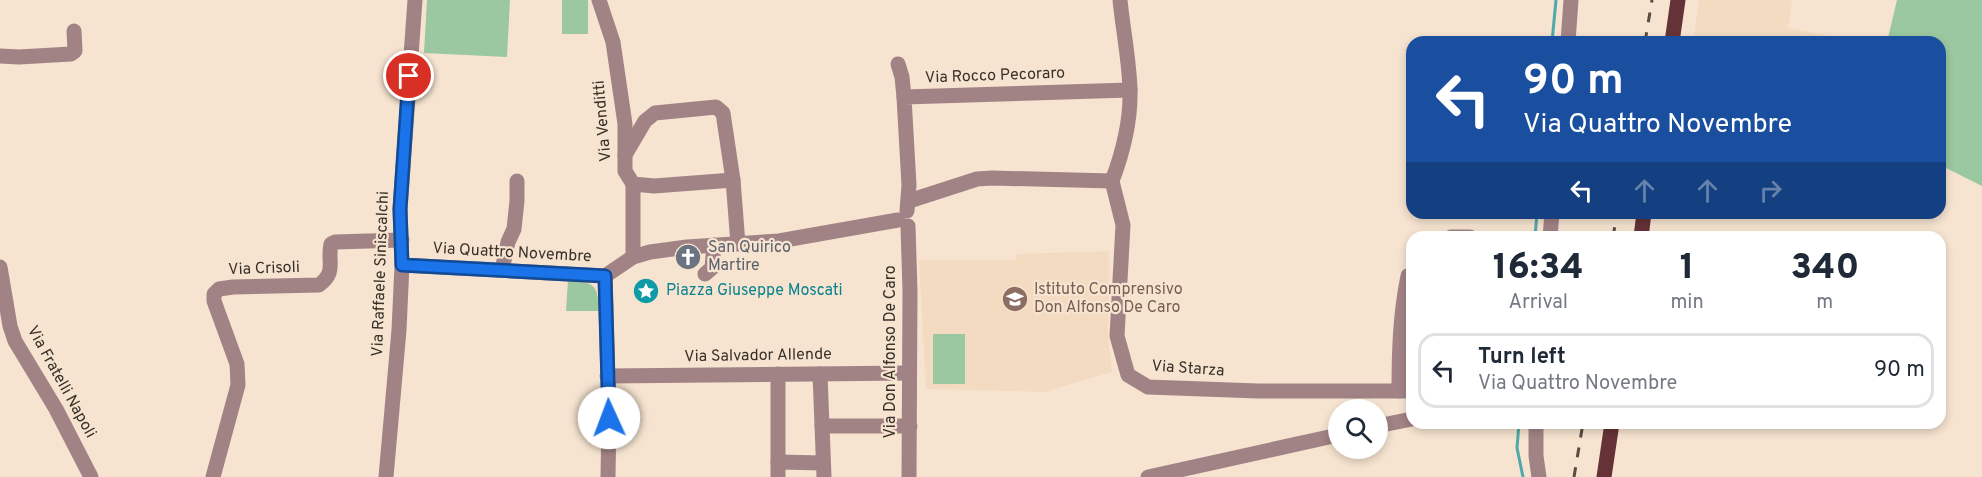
<!DOCTYPE html>
<html lang="en">
<head>
<meta charset="utf-8">
<style>
  :root { --surface:#fff; --page:#f2f2f3; --text:#1f2937; --muted:#747a83; --line:#e0e1e3 }
  body { margin:0; font-family:Overpass,sans-serif; background:var(--page); color:var(--text); height:100vh; display:flex; flex-direction:column; font-size:22px; white-space:nowrap }
  * { box-sizing:border-box; margin:0 }
  p { font-size:20px; color:var(--muted) }
  .icon { flex:none; width:33px; height:33px; fill:none; stroke:currentColor; stroke-width:2; stroke-linecap:round; stroke-linejoin:round }
  .map { position:relative; flex:1; overflow:hidden }
  .side { position:absolute; left:1406px; top:231px; width:540px; height:198px; display:flex; flex-direction:column; background:var(--surface); border-radius:18px; box-shadow:0 3px 9px #0003 }
  .side>* { flex:none }
  .banner { position:absolute; left:1406px; top:36px; width:540px; height:183px; border-radius:18px; box-shadow:0 3px 9px #0003; background:#1a4fa0; color:#fff; overflow:hidden }
  .buttons { position:absolute; left:1328px; top:399px; display:grid; gap:12px }
  .buttons a { display:grid; place-items:center; width:60px; height:60px; border-radius:50%; background:var(--surface); box-shadow:0 3px 9px #0003; font-size:30px }
  .pin { position:absolute; display:grid; place-items:center; width:51px; height:51px; color:#fff; margin:-26px; border:3px solid #fff; border-radius:50%; box-shadow:0 2px 6px #0007 }
  .me { position:absolute; width:66px; margin:-33px; rotate:358deg; stroke-linejoin:round; filter:drop-shadow(0 0 4px #0008) }
  .turn { display:flex; align-items:center; gap:21px; height:126px; padding:0 18px; font-size:27px }
  .turn .icon { width:78px; height:78px; stroke-width:2.5 }
  .turn b { display:block; font-size:42px; line-height:51px }
  .lanes { display:flex; align-items:center; height:57px; padding:0 18px; background:#0003; justify-content:center; gap:30px; direction:ltr }
  .lanes .off { opacity:.35 }
  .eta { display:flex; justify-content:space-evenly; align-items:center; height:102px; text-align:center }
  .eta b { font-size:36px; font-weight:800; line-height:42px }
  ul { padding:0; list-style:none }
  li { display:flex; align-items:center; gap:18px; height:75px; margin:0 12px 9px; padding:0 6px; border:3px solid var(--line); border-radius:18px }
  li div { flex:1 }
  li b { display:block; font-size:22px }
  li em { font-style:normal }
  .map>svg:first-child { display:block }
  .built { fill:#f2dbc0 }
  .green { fill:#9bc8a0 }
  .lines { fill:none; stroke-linecap:round; stroke-linejoin:round }
  .stream { stroke:#4fa8ab; stroke-width:3 }
  .minor { stroke:#a28385; stroke-width:15 }
  .major { stroke:#653237; stroke-width:15 }
  .rail { stroke:#564d43; stroke-width:3; stroke-dasharray:10 10; stroke-linecap:butt }
  .route-casing { stroke:#114b97; stroke-width:15 }
  .route { stroke:#1a73e8; stroke-width:10 }
  .labels { text-anchor:middle; dominant-baseline:central; stroke-width:4.5; stroke-linejoin:round; paint-order:stroke }
  .street-label { font-size:16px; fill:#383129; stroke:#f6e4d0 }
  .worship-label { font-size:16px; fill:#5b616d; stroke:#f6e4d0; text-anchor:start }
  .education-label { font-size:16px; fill:#785e54; stroke:#f6e4d0; text-anchor:start }
  .culture-label { font-size:16px; fill:#0d838f; stroke:#f6e4d0; text-anchor:start }
</style>
</head>
<body>
<div class="map">
<svg width="1982" height="477" viewBox="0 0 1982 477">
  <rect width="100%" height="100%" fill="#f6e4d0"/>
  <!-- built -->
  <g class="built">
    <polygon points="1699,0 1792,0 1788,28 1839,38 1838,42 1693,42"/>
    <polygon points="1109,251 1108,338 1112,372 1044,392 926,389 919,260 1015,260 1016,254"/>
  </g>
  <!-- green -->
  <g class="green">
    <polygon points="427,0 510,0 507,57 424,53"/>
    <rect x="562" y="0" width="26" height="34"/>
    <polygon points="1897,0 1982,0 1982,186 1940,165 1940,42 1887,42"/>
    <path d="M568,280C594,283 598,283 599,311H566Z"/>
    <rect x="933" y="334" width="32" height="50"/>
  </g>
  <g class="lines">
    <!-- stream -->
    <g class="stream">
      <polyline points="1552,42 1556,0"/>
      <polyline points="1535,237 1537,213"/>
      <polyline points="1519,423 1517,448 1523,477"/>
    </g>
    <!-- minor -->
    <g class="minor">
      <polyline points="599,0 613,42 625,124 625,171 633,184 654,186 733,180 738,244"/>
      <polyline points="1568,42 1571,0"/>
      <polyline points="0,56 19,57 71,54 75,51 74,31"/>
      <polyline points="898,64 902,77 904,97"/>
      <polyline points="625,155 645,121 655,113 716,107 723,113 733,180"/>
      <polyline points="1112,181 1123,225 1117,336 1128,375 1148,387 1258,391 1412,391"/>
      <path d="M1112,181C1123,152 1131,121 1130,89C1129,59 1123,30 1120,0"/>
      <polyline points="909,201 977,179 992,178 1112,181"/>
      <polyline points="907,211 909,185 904,97 1130,90"/>
      <polyline points="908,226 910,291 909,477"/>
      <polyline points="1451,237 1470,237"/>
      <polyline points="1550,237 1552,213"/>
      <polyline points="633,257 633,184"/>
      <polyline points="402,265 605,276 633,257 650,252 687,247 779,241 898,220"/>
      <polyline points="0,267 10,326 15,341 56,409 91,477"/>
      <polyline points="502,270 508,242 514,229 517,201 517,181"/>
      <polyline points="705,274 712,268 714,245"/>
      <polyline points="605,276 609,418 608,477"/>
      <polyline points="820,374 824,477"/>
      <polyline points="607,376 909,373"/>
      <path d="M1399,391C1399,353 1400,314 1408,276H1412"/>
      <polyline points="1536,423 1536,456 1539,477"/>
      <polyline points="822,426 910,426"/>
      <polyline points="1377,426 1412,419"/>
      <polyline points="778,462 823,463"/>
      <path d="M213,477L238,385L237,364L214,301V294L219,289L233,287L319,285C337,272 327,262 331,244L335,242L402,240"/>
      <polyline points="386,477 399,330 402,265 400,209 415,0"/>
      <polyline points="778,477 778,374"/>
      <polyline points="1148,477 1338,435"/>
    </g>
    <!-- major -->
    <g class="major">
      <polyline points="1672,42 1678,0"/>
      <polyline points="1641,237 1644,213"/>
      <polyline points="1604,477 1612,423"/>
    </g>
    <!-- rail -->
    <g class="rail">
      <polyline points="1645,42 1652,0"/>
      <polyline points="1613,237 1617,213"/>
      <polyline points="1574,477 1583,423"/>
    </g>
  </g>
  <g class="lines">
    <!-- route casing -->
    <g class="route-casing">
      <polyline id="route" points="409,76 400,209 402,265 605,276 609,418"/>
    </g>
    <!-- route -->
    <use href="#route" class="route"/>
  </g>
  <!-- icons -->
  <defs>
    <g id="church-disc" transform="scale(1.35)"><circle r="9.5" fill="#6b7280" stroke="#f6e4d0"/><path d="M-1.2-6h2.4v3.5h3.3v2.4h-3.3V6h-2.4V-.1h-3.3v-2.4h3.3Z" fill="#fff"/></g>
    <g id="sight-disc" transform="scale(1.35)"><circle r="9.5" fill="#0f9aa8" stroke="#f6e4d0"/><path d="M0-6L1.8-2.2L6-1.7L2.9 1.2L3.7 5.4L0 3.3L-3.7 5.4L-2.9 1.2L-6-1.7L-1.8-2.2Z" fill="#fff"/></g>
    <g id="school-disc" transform="scale(1.35)"><circle r="9.5" fill="#8d6e63" stroke="#f6e4d0"/><path d="M0-5L7-2L0 1L-7-2ZM-4 1L0 2.5L4 1V4Q0 6-4 4Z" fill="#fff"/></g>
  </defs>
  <g fill-rule="evenodd">
    <use href="#church-disc" x="688" y="257"/>
    <use href="#sight-disc" x="646" y="291"/>
    <use href="#school-disc" x="1015" y="299"/>
  </g>
  <g class="labels">
    <!-- street labels -->
    <g class="street-label">
      <text transform="translate(995 76) rotate(-2)">Via Rocco Pecoraro</text>
      <text transform="translate(603 121) rotate(-95)">Via Venditti</text>
      <text transform="translate(512 253) rotate(3)">Via Quattro Novembre</text>
      <text transform="translate(264 269) rotate(-2)">Via Crisoli</text>
      <text transform="translate(381 274) rotate(-88)">Via Raffaele Siniscalchi</text>
      <text transform="translate(891 352) rotate(-90)">Via Don Alfonso De Caro</text>
      <text transform="translate(758 356) rotate(-1)">Via Salvador Allende</text>
      <text transform="translate(1188 369) rotate(4)">Via Starza</text>
      <text transform="translate(61 382) rotate(61)">Via Fratelli Napoli</text>
    </g>
    <!-- worship labels -->
    <g class="worship-label">
      <text x="708" y="248">San Quirico<tspan x="708" dy="18">Martire</tspan></text>
    </g>
    <!-- education labels -->
    <g class="education-label">
      <text x="1034" y="290">Istituto Comprensivo<tspan x="1034" dy="18">Don Alfonso De Caro</tspan></text>
    </g>
    <!-- culture labels -->
    <g class="culture-label">
      <text x="666" y="291">Piazza Giuseppe Moscati</text>
    </g>
  </g>
</svg>
<div class="buttons">
<a><svg class="icon" aria-label="search" viewBox="0 0 24 24"><circle cx="10" cy="10" r="6"/><path d="M15 15l6 6"/></svg></a>
</div>
<div class="pin" style="left:409px;top:76px;background:#d93025"><svg class="icon" aria-label="arrive" viewBox="0 0 24 24"><path d="M6 21V4h12l-3 4 3 4H6"/></svg></div>
<svg class="me" style="left:609px;top:418px" viewBox="-20 -20 40 40"><circle r="19" fill="#fff"/><path d="M0-13L10 11 0 6-10 11z" fill="#1a73e8"/></svg>
<div class="banner">
<div class="turn"><svg class="icon" aria-label="left" viewBox="0 0 24 24"><path d="M17 20v-9H6M10 6l-5 5 5 5"/></svg><div><b>90 m</b>Via Quattro Novembre</div></div>
<div class="lanes"><svg class="icon" aria-label="left" viewBox="0 0 24 24"><path d="M17 20v-9H6M10 6l-5 5 5 5"/></svg><svg class="icon off" aria-label="ahead" viewBox="0 0 24 24"><path d="M12 20V5M6 11l6-6 6 6"/></svg><svg class="icon off" aria-label="ahead" viewBox="0 0 24 24"><path d="M12 20V5M6 11l6-6 6 6"/></svg><svg class="icon off" aria-label="right" viewBox="0 0 24 24"><path d="M7 20v-9h11M14 6l5 5-5 5"/></svg></div>
</div>
<section class="side">
<div class="eta">
<div><b>16:34</b><p>Arrival</p></div>
<div><b>1</b><p>min</p></div>
<div><b>340</b><p>m</p></div>
</div>
<ul>
<li><svg class="icon" aria-label="left" viewBox="0 0 24 24"><path d="M17 20v-9H6M10 6l-5 5 5 5"/></svg><div><b>Turn left</b><p>Via Quattro Novembre</p></div><em>90 m</em></li>
</ul>
</section>
</div>
</body>
</html>
